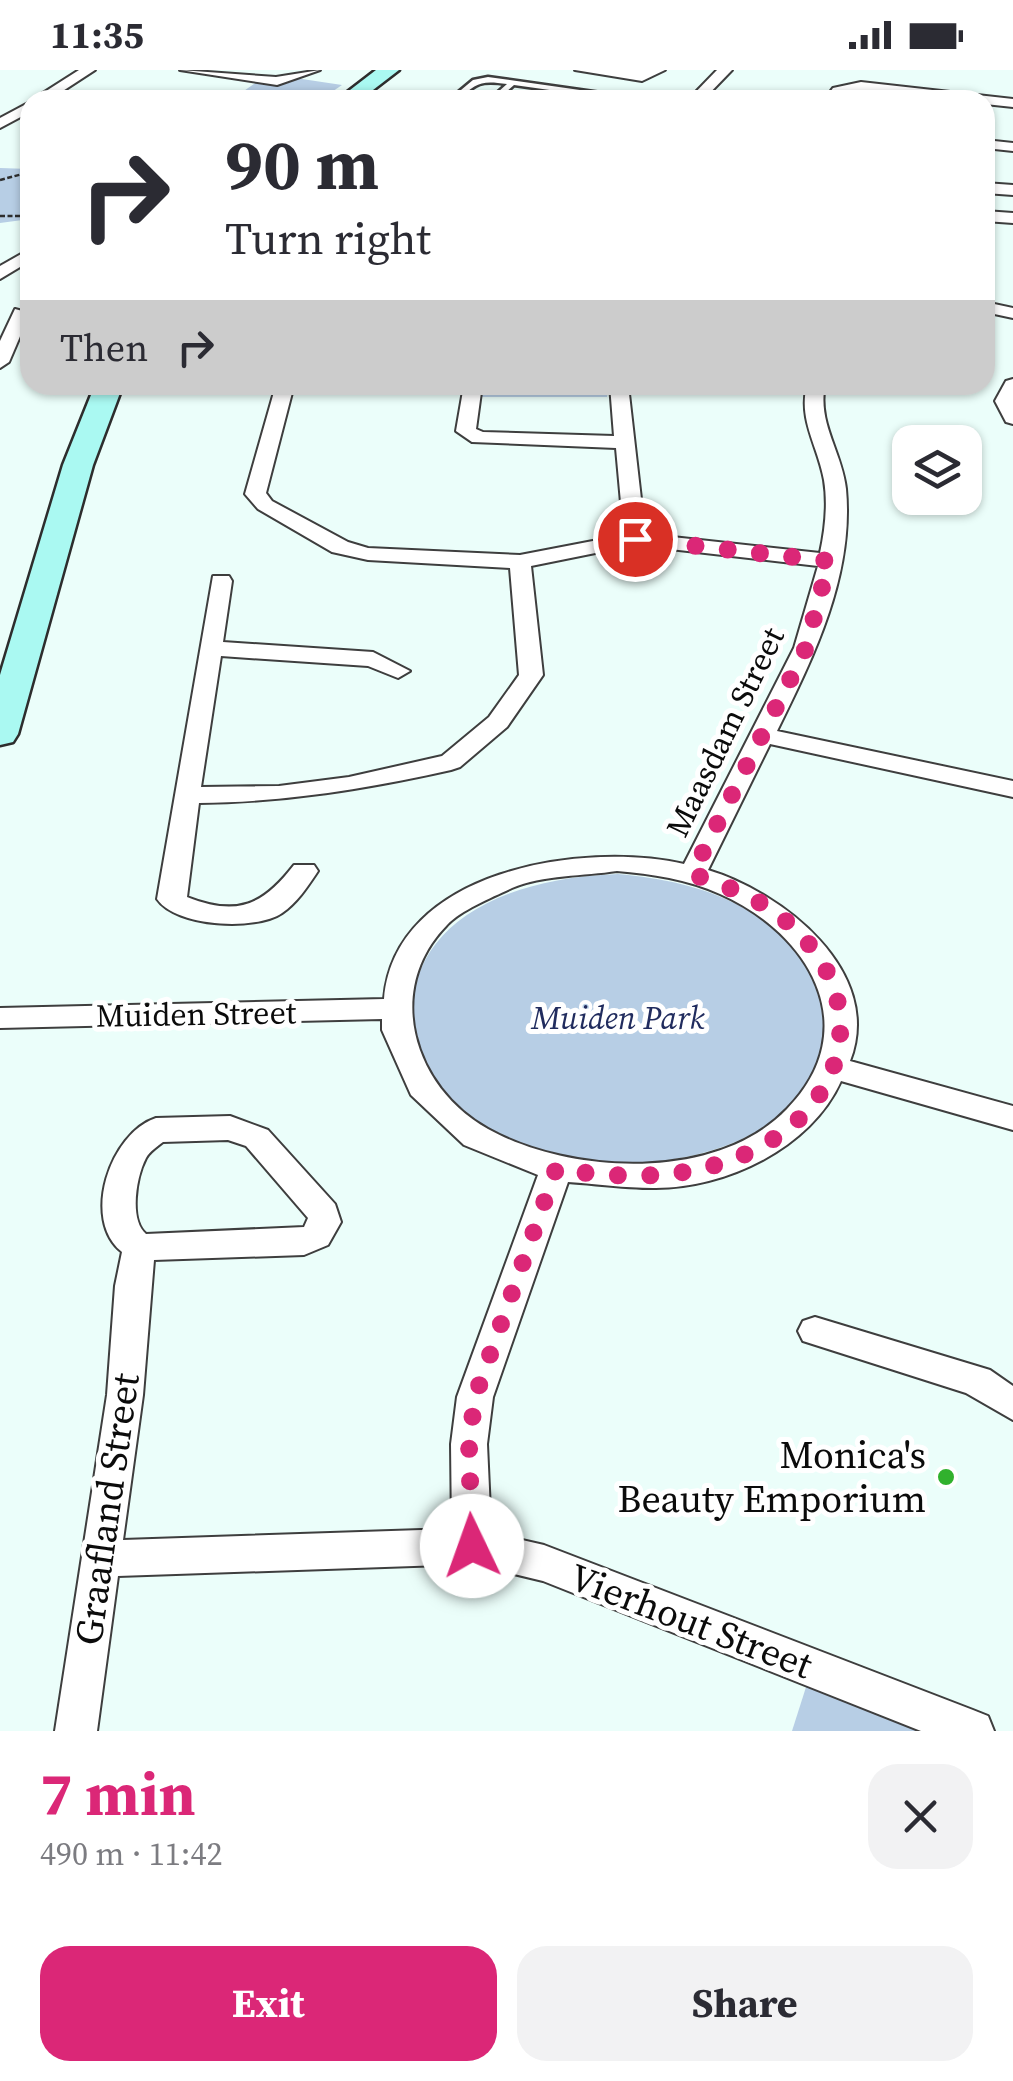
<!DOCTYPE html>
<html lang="en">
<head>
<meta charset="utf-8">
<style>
  :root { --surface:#fff; --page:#f2f2f3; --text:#2b2b33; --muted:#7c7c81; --accent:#db2777 }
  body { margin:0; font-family:"Source Serif 4",serif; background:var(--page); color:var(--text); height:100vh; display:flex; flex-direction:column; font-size:38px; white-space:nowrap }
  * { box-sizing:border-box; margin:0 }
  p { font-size:32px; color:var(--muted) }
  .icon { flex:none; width:55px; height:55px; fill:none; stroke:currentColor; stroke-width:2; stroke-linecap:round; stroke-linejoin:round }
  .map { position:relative; height:1661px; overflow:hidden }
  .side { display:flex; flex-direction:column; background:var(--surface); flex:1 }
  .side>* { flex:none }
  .hud { position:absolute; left:20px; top:20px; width:975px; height:305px; border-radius:30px; box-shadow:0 2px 8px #0004; background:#fff; color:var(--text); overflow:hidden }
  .buttons { position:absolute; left:892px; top:355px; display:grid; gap:20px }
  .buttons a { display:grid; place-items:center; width:90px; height:90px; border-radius:20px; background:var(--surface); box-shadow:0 2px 8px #0004; font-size:50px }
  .pin { position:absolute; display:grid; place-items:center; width:85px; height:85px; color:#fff; margin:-42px; border:5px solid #fff; border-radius:50%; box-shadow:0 2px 10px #0007 }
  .me { position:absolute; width:110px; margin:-55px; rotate:357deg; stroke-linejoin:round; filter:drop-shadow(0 0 8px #0008) }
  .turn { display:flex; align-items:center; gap:35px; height:210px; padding:0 40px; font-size:45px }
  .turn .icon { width:130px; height:130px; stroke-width:2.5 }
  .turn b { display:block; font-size:70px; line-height:85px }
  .then { display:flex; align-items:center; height:95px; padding:0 40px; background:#0003; gap:20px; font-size:38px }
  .round { display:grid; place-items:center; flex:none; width:105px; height:105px; border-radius:30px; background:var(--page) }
  .summary { display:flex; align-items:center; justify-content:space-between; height:170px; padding:0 40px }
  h1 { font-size:60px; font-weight:700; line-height:75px; color:var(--accent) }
  .primary-button { display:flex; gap:20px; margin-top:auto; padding:20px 40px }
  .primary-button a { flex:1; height:115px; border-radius:30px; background:var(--accent); color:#fff; font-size:40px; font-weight:700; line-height:115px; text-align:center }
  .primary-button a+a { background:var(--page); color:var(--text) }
  .status { display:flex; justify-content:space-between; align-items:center; height:70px; padding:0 50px; background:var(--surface); direction:ltr }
  .status svg { height:28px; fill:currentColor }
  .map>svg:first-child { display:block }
  .green { fill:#b7cee5 }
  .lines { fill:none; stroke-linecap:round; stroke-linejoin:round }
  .lane-casing { stroke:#3e3e3e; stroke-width:5 }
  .street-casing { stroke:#3e3e3e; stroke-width:4 }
  .secondary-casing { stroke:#2d2d2d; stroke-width:5 }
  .path { stroke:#2d2d2d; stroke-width:2.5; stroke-dasharray:5 2.5; stroke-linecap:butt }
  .lane { fill:#fff; fill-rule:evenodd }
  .street { fill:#fff; fill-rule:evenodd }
  .secondary { fill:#aaf9f2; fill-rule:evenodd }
  .route { stroke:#db2777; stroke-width:18; stroke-dasharray:0 32.4 }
  .poi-dot { fill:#31b12d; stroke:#fff; stroke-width:4 }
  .labels { text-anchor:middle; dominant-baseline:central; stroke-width:10; stroke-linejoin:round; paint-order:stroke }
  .street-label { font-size:32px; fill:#0b0b0b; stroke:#fff }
  .park-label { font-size:32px; font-style:italic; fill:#212c5e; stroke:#fff }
  .near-poi-label { font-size:38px; fill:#0b0b0b; stroke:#fff; text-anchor:end }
  .near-street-label { font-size:38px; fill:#0b0b0b; stroke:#fff }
</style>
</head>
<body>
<div class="status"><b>11:35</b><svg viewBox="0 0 49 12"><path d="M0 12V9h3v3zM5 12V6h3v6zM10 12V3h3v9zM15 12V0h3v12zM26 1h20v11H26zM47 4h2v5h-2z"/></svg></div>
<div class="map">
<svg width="1013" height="1661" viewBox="0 0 1013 1661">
  <rect width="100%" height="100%" fill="#ebfefa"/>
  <!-- green -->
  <g class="green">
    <polygon points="302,9 342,15 320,30 231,30 258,11"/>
    <polygon points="0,98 30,99 30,149 0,153"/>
    <polygon points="480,315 609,315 607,327 478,327"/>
    <path d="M618,804C661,808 703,816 742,837C826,882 857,978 778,1046C742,1077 690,1089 644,1093C386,1112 300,816 618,804Z"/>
    <polygon points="807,1614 927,1661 792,1661"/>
  </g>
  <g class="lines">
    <!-- lane casing -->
    <g class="lane-casing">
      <path id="lane" d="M488,7L636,28L640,30H621L514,15L497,30H489L507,14C480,10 477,13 457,30H449L473,10Z"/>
    </g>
    <!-- street casing -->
    <g class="street-casing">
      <g id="street">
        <polygon points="79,0 95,0 49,30 32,30"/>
        <polygon points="180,0 276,7 320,0 277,15"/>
        <polygon points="575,0 665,0 642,11"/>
        <polygon points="717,0 732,0 703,30 688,30"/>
        <polygon points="861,12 1013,29 1013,37 985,34 985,30 861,20 843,24 838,30 824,30 833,18"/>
        <polygon points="150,22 169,27 171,30 145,29"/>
        <polygon points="30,32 30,42 0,58 0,48"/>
        <polygon points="985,70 1013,73 1013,81 985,78"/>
        <polygon points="985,113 1013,115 1013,125 985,123"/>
        <polygon points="985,141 1013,143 1013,153 985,151"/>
        <polygon points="30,179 30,191 0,209 0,196"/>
        <polygon points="985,232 1013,238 1013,248 985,242"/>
        <polygon points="15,239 30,243 9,292 0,298 0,271"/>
        <polygon points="1013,309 1013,354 1006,352 995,331 1006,311"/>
        <path d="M276,315H294L266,423L272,431L348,472L368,478L520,485L624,465L616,378L472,372L456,361L464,315H482L476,359L483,362L614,366L610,315H628L645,464L820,483C825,460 828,434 824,410C818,376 798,350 807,315H825C817,353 842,382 846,419C854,505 814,586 777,661L1013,711V727L770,674L708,800C781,822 885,901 850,991L1013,1036V1060L841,1011C811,1078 725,1119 653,1118C625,1118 596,1114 568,1112L493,1327L487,1374L491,1463L544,1475L973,1640L988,1646L994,1661H921L543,1511L472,1494L118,1506L97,1661H55L107,1325L115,1216L122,1182C81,1150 110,1063 156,1048L230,1046L268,1060L335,1134L341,1152L328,1175L304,1185L154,1190L143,1325L123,1470L452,1459L451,1374L457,1327L538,1105L464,1075L411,1025L382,960V949L0,958V938L384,929C395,800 582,771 684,794L794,578L818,496L635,475L531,496L543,605L507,657L460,697L451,700C366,719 286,732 199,733L187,827C238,847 263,835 294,795H314L318,801C308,816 297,833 282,843C256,861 176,857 157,829L213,506H229L232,511L223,572L373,582L410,601L398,608L368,596L221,586L201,717L279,716L349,707L442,686L489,647L519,605L510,498L368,490L332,482L258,439L245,424ZM617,801C652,804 687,809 720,824C809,863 866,958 787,1039C717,1112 571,1105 488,1059C414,1018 383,920 447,855C461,840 493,827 512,818C542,805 585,806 617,801ZM228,1070L246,1076L308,1148L304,1157L146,1164C129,1150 136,1107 146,1088C149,1082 158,1076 163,1072Z"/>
        <polygon points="815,1247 990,1300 1013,1316 1013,1350 966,1323 803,1271 798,1261 803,1251"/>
      </g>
    </g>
    <!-- secondary casing -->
    <g class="secondary-casing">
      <g id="secondary">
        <polygon points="376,0 399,0 360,30 337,30"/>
        <polygon points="95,315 123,315 93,395 18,664 13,672 0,675 0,605 63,395"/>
      </g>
    </g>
    <!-- path -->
    <g class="path">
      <polyline points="236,30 246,23"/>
      <polyline points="0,110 30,102"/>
      <polyline points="0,146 30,146"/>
    </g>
    <!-- lane -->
    <use href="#lane" class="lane"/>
    <!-- street -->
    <use href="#street" class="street"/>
    <!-- secondary -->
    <use href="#secondary" class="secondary"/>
  </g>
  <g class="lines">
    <!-- route -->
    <path class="route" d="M472,1476L469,1374L475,1327L556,1099C622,1109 690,1111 752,1081C854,1032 873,920 781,847C755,826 723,815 692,804L806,578L829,491L635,469"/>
  </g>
  <!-- markers -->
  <circle class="poi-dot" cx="946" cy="1407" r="10"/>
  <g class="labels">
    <!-- street labels -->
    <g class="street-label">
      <text transform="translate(725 662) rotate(-64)">Maasdam Street</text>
      <text transform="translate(196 944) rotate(-1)">Muiden Street</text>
    </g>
    <!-- park labels -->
    <g class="park-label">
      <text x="618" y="948">Muiden Park</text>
    </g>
    <!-- near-poi labels -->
    <g class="near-poi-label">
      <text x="926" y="1385">Monica's<tspan x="926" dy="44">Beauty Emporium</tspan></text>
    </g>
    <!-- near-street labels -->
    <g class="near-street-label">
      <text transform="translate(107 1439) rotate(-82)">Graafland Street</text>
      <text transform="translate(691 1551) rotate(21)">Vierhout Street</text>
    </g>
  </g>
</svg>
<div class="buttons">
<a><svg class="icon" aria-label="layers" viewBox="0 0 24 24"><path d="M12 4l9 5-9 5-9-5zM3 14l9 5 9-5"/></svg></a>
</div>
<div class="pin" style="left:635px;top:469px;background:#d93025"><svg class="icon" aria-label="arrive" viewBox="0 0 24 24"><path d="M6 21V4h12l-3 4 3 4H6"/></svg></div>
<svg class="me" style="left:472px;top:1476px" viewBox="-20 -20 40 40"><circle r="19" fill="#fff"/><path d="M0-13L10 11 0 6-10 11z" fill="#db2777"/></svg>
<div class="hud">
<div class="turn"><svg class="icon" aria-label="right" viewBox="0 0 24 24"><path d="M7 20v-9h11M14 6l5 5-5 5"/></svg><div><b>90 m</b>Turn right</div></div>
<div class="then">Then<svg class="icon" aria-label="right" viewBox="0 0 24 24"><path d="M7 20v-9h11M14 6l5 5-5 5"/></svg></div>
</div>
</div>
<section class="side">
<div class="summary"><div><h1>7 min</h1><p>490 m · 11:42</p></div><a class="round"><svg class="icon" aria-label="close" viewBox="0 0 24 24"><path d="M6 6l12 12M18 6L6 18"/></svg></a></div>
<div class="primary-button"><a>Exit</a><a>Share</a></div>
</section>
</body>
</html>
